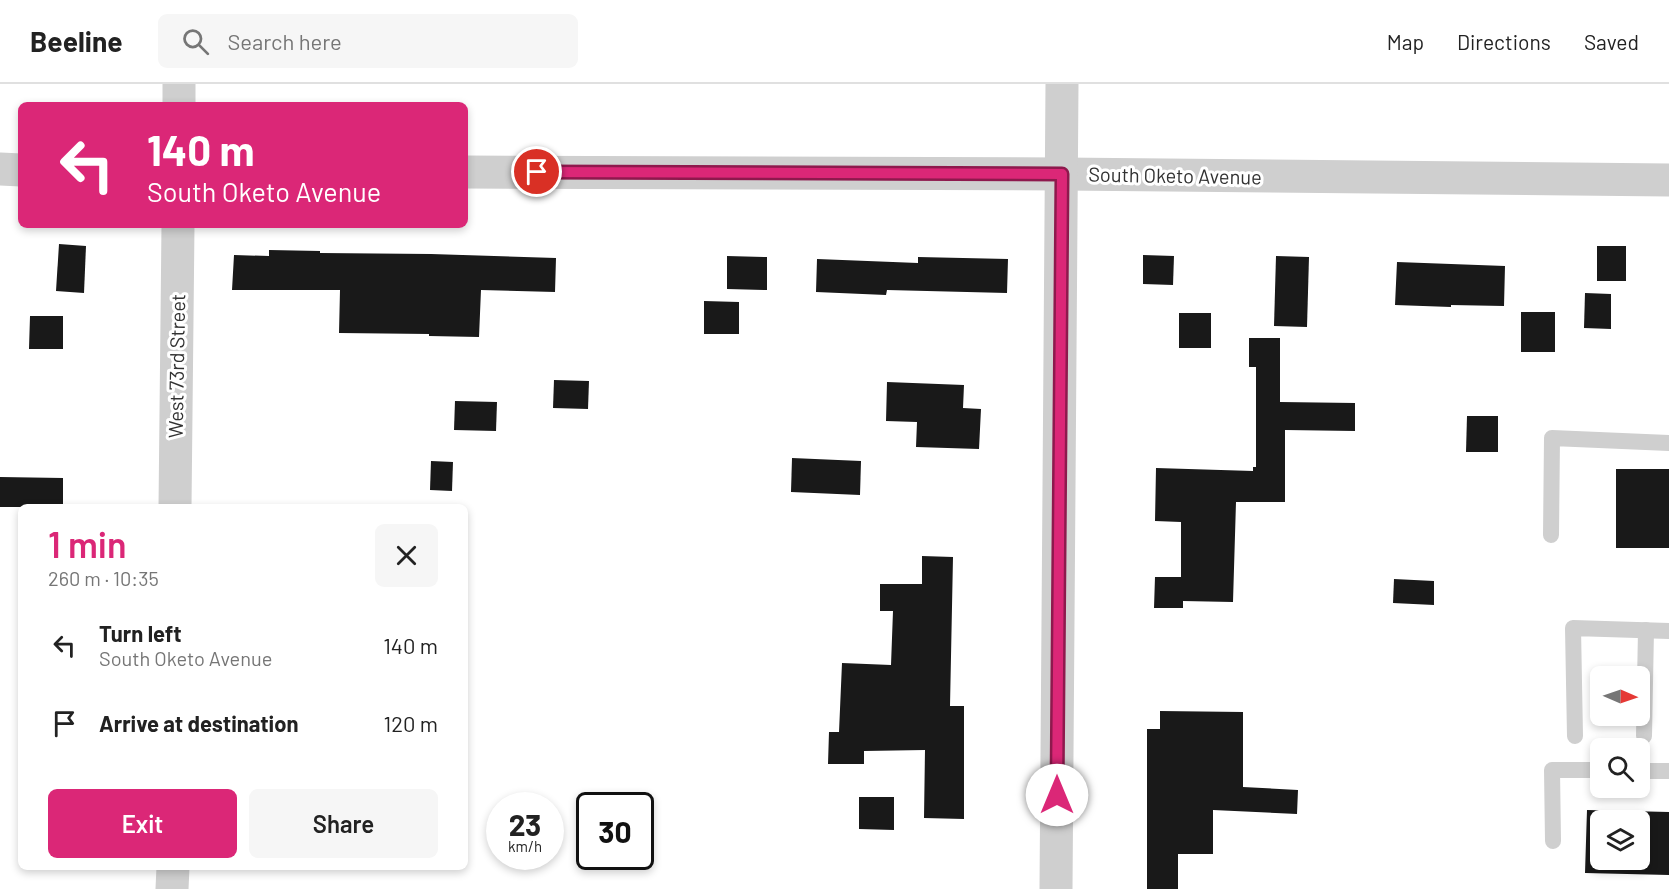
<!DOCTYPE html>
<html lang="en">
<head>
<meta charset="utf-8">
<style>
  :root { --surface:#fff; --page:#f6f6f6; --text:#222; --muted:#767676; --line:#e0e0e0; --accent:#db2777 }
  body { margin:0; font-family:Barlow,sans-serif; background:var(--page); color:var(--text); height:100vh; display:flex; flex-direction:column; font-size:22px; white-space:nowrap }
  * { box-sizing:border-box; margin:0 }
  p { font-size:20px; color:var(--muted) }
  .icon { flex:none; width:33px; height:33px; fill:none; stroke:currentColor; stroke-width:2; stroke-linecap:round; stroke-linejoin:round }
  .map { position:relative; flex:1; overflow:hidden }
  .drawer { position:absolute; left:18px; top:420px; width:450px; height:366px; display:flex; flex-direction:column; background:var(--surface); border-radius:9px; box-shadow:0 3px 9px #0003 }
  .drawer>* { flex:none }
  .hud { position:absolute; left:18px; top:18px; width:450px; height:126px; border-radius:9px; box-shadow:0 3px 9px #0003; background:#db2777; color:#fff; overflow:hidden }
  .needle { width:39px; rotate:92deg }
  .controls { position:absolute; left:1590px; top:582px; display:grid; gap:12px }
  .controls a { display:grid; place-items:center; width:60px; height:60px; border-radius:9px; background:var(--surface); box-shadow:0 3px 9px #0003; font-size:30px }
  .speed { position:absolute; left:486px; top:708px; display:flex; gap:12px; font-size:30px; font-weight:700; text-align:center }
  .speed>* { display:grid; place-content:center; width:78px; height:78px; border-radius:50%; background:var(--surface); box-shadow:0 3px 9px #0003; line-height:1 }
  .speed small { font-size:15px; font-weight:400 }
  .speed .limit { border:3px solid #111; border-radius:9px; background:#fff; color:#111 }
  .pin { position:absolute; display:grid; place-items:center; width:51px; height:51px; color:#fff; margin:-26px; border:3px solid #fff; border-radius:50%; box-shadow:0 2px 6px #0007 }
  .me { position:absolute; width:66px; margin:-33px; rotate:0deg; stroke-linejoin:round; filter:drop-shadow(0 0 4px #0008) }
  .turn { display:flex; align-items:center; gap:21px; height:126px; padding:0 30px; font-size:27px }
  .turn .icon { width:78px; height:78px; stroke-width:2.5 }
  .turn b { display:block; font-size:42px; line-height:51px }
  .round { display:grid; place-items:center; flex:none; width:63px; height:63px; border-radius:9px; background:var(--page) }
  .summary { display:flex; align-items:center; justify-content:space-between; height:102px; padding:0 30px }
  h1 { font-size:36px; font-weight:600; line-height:45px; color:var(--accent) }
  .cta { display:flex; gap:12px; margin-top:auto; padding:12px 30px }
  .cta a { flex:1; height:69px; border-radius:9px; background:var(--accent); color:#fff; font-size:24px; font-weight:600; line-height:69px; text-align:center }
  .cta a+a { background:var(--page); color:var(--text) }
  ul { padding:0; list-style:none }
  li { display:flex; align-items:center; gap:18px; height:78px; padding:0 30px }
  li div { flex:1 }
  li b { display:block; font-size:22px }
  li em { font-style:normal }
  header { display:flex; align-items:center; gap:36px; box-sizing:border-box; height:84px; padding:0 30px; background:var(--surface); border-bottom:2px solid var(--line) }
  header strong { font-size:28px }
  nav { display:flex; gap:33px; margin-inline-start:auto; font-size:21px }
  .search { width:420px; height:54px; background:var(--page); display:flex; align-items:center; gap:15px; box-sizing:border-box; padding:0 21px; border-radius:9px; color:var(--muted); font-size:22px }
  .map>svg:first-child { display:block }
  .building { fill:#191919; fill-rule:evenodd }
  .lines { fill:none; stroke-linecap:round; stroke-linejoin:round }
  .service { stroke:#cfcfcf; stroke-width:16 }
  .minor { stroke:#cfcfcf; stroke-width:33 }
  .route-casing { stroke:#8e194d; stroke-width:15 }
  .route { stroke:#db2777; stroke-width:10 }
  .labels { text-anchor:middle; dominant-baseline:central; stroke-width:6; stroke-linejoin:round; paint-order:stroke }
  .street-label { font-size:20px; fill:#323232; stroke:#fff }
</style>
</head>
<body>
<header>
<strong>Beeline</strong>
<div class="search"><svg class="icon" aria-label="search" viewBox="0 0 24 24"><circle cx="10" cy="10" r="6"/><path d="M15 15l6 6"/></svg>Search here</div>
<nav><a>Map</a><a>Directions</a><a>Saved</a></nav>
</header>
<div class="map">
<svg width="1669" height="805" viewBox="0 0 1669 805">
  <rect width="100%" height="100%" fill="#fff"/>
  <!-- building -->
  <g class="building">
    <polygon points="59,160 86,162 84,209 56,207"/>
    <rect x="1597" y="162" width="29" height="35"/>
    <polygon points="269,166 320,167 320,169 431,170 556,174 555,208 481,206 479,253 429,252 429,250 339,249 340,206 232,206 234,171 269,172"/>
    <polygon points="1143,171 1174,172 1173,201 1143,200"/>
    <polygon points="727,172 767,173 767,206 727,205"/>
    <polygon points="1276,172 1309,173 1307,243 1274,242"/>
    <polygon points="918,173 1008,175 1007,209 887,206 886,211 816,208 817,175 918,179"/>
    <polygon points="1397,178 1505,182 1504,222 1451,221 1451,223 1395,221"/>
    <polygon points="1585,209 1611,210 1611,245 1584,244"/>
    <polygon points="704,217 739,218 739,250 704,250"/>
    <rect x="1521" y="228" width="34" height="40"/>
    <rect x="1179" y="229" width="32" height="35"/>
    <polygon points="30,232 63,232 63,265 29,265"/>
    <polygon points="1249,254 1280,254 1280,318 1355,319 1355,347 1285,346 1285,418 1236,418 1233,518 1183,517 1183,524 1154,524 1155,493 1181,493 1181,438 1155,437 1156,384 1253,387 1253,383 1256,383 1256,283 1249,283"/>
    <polygon points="554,296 589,297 588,325 553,324"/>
    <polygon points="887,298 964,301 963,324 981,325 979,365 916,363 917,338 886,337"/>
    <polygon points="455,317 497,318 496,347 454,346"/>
    <polygon points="1467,332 1498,332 1498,368 1466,368"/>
    <polygon points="792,374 861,377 860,411 791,408"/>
    <polygon points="431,377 453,378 452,407 430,406"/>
    <rect x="1616" y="385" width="53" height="79"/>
    <polygon points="0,393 63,394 63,423 0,423"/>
    <polygon points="922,472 953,473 950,622 964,622 964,735 924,734 925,666 864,667 864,680 828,680 829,648 839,648 842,579 891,581 893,527 880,527 880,500 922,500"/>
    <polygon points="1394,495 1434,497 1434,521 1393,519"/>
    <polygon points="1160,627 1243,628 1243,703 1298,706 1297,730 1213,726 1213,770 1178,770 1178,805 1147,805 1147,645 1160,645"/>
    <polygon points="859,713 894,713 894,746 859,745"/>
    <path d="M1587,726L1669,728V791L1585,789ZM1600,736H1640V776H1600Z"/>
  </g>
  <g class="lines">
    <!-- service -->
    <g class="service">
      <polyline points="1551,451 1552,354 1669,359"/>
      <polyline points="1575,652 1573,544 1669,547"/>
      <polyline points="1644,652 1646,546"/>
      <polyline points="1640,687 1669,687"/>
      <polyline points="1553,757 1552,686 1600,686"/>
    </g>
    <!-- minor -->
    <g class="minor">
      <polyline points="179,21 179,0"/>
      <polyline points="0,85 21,86"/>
      <polyline points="465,88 1062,90 1669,96"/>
      <polyline points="175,423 178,141"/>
      <polyline points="172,805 173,783"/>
      <polyline points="1056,805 1062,0"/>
    </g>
  </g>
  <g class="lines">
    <!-- route casing -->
    <g class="route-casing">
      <polyline id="route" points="537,88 1062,90 1057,711"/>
    </g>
    <!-- route -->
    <use href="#route" class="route"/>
  </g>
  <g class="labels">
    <!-- street labels -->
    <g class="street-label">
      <text transform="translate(1175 91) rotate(1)">South Oketo Avenue</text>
      <text transform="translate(176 282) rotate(-89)">West 73rd Street</text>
    </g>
  </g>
</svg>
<div class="controls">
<a><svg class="needle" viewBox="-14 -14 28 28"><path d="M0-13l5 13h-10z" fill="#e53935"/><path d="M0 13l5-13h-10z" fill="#767676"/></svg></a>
<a><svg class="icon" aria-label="search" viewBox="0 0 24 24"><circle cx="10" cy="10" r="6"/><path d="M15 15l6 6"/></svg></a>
<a><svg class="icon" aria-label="layers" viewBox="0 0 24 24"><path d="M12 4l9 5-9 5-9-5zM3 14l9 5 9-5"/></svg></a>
</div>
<div class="speed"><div>23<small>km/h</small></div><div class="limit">30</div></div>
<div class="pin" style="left:537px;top:88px;background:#d93025"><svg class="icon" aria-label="arrive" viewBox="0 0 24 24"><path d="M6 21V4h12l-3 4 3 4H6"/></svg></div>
<svg class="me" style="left:1057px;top:711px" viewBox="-20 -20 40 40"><circle r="19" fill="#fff"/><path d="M0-13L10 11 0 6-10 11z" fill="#db2777"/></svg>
<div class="hud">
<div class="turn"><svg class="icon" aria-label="left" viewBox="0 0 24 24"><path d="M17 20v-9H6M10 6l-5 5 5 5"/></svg><div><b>140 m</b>South Oketo Avenue</div></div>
</div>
<section class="drawer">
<div class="summary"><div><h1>1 min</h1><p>260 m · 10:35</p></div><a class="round"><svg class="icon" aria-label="close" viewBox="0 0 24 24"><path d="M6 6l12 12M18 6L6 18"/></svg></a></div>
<ul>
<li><svg class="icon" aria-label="left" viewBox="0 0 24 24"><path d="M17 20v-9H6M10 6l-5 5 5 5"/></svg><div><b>Turn left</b><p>South Oketo Avenue</p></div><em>140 m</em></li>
<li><svg class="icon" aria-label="arrive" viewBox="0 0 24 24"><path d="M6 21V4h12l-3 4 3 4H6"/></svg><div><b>Arrive at destination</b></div><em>120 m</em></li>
</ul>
<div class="cta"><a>Exit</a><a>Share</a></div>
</section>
</div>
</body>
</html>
